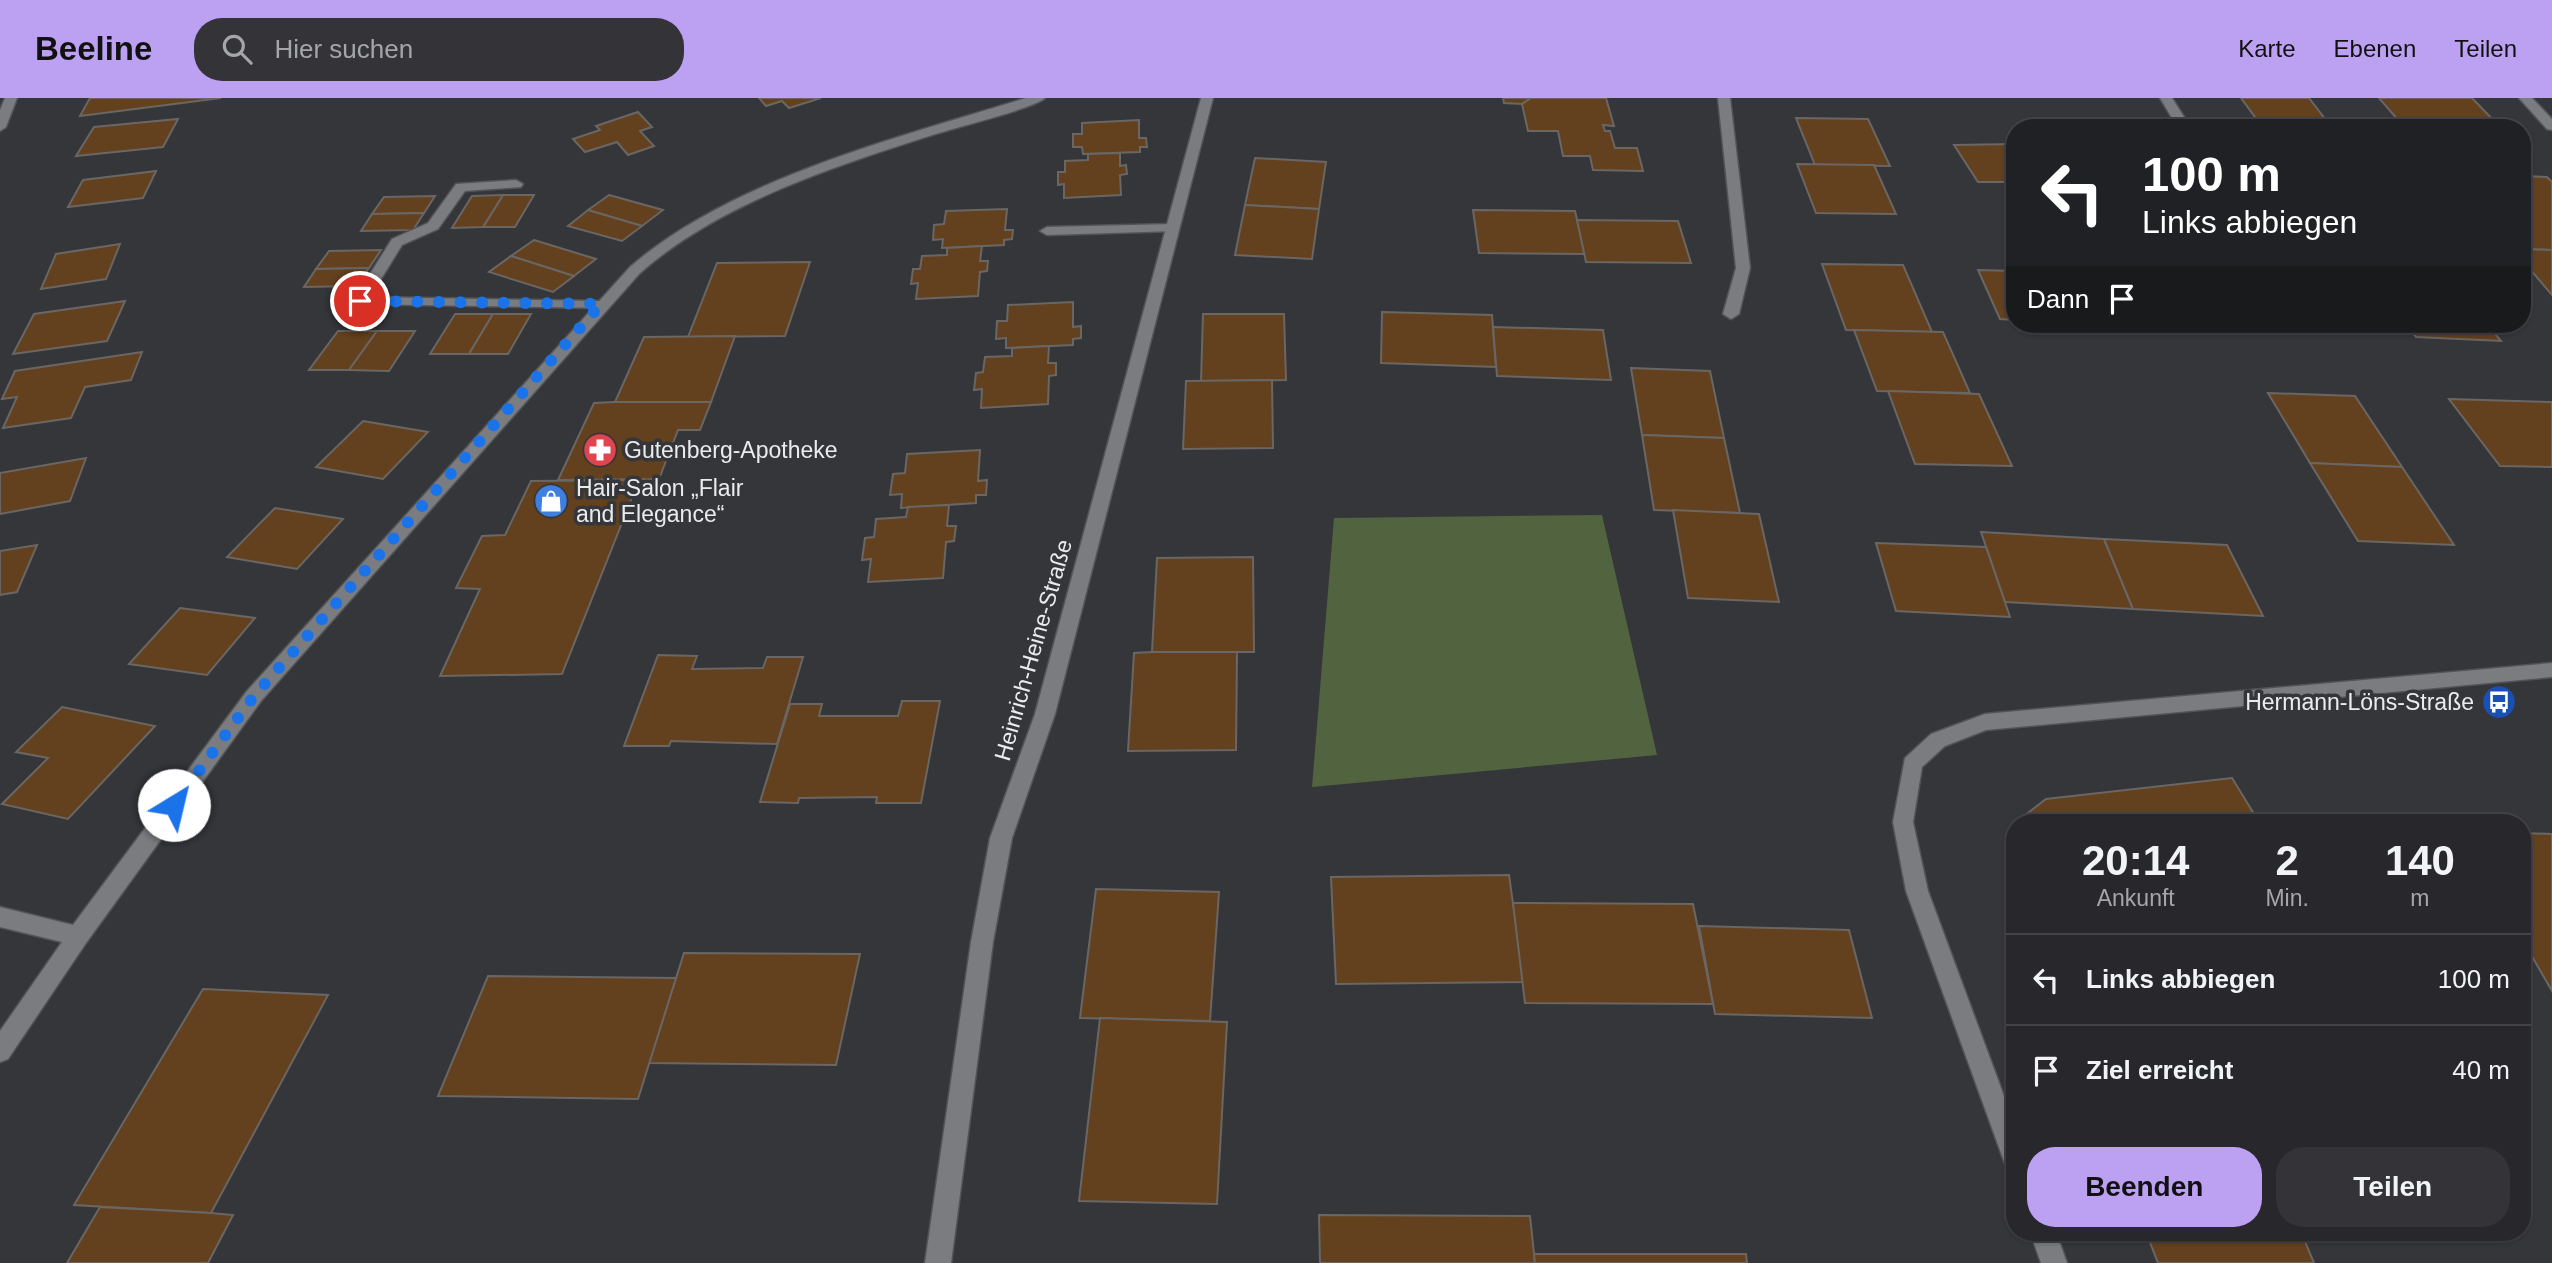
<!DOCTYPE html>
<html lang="de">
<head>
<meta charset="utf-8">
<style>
  :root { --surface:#28282c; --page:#343438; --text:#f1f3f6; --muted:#a5a6a9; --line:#444448; --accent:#bca0f2 }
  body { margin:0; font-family:Arial,sans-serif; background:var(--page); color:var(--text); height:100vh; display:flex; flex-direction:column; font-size:26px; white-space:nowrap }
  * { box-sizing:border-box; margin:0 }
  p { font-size:23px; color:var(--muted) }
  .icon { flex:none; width:38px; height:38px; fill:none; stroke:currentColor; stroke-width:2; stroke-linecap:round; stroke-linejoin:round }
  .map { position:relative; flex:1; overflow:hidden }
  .drawer { position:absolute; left:2006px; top:716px; width:525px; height:427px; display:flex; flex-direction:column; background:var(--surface); border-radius:28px; box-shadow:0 2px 5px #0004,0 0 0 2px var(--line) }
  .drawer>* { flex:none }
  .top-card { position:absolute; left:2006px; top:21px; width:525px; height:214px; border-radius:28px; box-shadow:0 2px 5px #0004,0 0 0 2px var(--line); background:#202124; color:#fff; overflow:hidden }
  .pin { position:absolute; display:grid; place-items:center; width:60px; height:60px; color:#fff; margin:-30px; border:4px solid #fff; border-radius:50%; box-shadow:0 2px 7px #0007 }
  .me { position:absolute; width:77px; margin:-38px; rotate:36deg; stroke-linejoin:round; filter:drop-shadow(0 0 5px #0008) }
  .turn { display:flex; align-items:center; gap:24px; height:147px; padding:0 21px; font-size:32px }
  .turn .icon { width:91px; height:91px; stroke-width:2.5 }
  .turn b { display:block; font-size:49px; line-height:60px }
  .then { display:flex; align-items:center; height:66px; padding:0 21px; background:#0003; gap:14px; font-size:26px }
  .eta { display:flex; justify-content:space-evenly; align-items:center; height:119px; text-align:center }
  .eta b { font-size:42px; font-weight:700; line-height:49px }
  .button { display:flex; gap:14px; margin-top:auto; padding:14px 21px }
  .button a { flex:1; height:80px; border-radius:28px; background:var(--accent); color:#111; font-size:28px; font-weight:700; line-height:80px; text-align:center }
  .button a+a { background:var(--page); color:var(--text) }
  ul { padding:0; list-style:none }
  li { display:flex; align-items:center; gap:21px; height:91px; padding:0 21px; border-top:2px solid var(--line) }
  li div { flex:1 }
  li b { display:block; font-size:26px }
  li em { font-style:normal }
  header { display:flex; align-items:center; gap:42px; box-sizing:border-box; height:98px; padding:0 35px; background:var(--accent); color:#111 }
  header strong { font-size:33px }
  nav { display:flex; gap:38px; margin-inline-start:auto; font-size:24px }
  .search { width:490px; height:63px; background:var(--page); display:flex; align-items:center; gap:18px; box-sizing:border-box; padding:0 24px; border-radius:28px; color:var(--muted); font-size:26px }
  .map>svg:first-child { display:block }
  .green { fill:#526340 }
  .building { fill:#63401e; stroke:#6a6663; stroke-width:2 }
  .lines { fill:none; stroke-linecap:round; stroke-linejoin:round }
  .service-casing { stroke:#525356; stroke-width:3 }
  .minor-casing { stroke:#525356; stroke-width:3 }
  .tertiary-casing { stroke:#525356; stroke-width:3 }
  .service { fill:#7a7c80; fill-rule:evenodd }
  .minor { fill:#7a7c80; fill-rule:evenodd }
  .tertiary { fill:#7a7c80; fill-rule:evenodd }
  .route { stroke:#1a73e8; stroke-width:12; stroke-dasharray:0 21.6 }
  .labels { text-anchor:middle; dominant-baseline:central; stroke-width:7; stroke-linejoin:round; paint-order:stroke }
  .poi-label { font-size:23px; fill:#eaebed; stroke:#35363a; text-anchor:start }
  .street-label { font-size:23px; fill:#eaebed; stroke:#35363a }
</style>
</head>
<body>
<header>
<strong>Beeline</strong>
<div class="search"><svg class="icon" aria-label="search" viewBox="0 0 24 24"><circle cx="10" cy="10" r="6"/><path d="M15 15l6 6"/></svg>Hier suchen</div>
<nav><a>Karte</a><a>Ebenen</a><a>Teilen</a></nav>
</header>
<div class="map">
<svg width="2552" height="1165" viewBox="0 0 2552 1165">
  <rect width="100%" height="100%" fill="#35363a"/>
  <!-- green -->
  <polygon class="green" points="1602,417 1657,657 1312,689 1334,420"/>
  <!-- building -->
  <g class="building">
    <polygon points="90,0 221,0 80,18"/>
    <polygon points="759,0 821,0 789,10 782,3 766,8"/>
    <polygon points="1503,0 1531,0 1522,6 1504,5"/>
    <polygon points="1531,0 1606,0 1614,28 1603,27 1605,33 1610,33 1615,50 1637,50 1643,73 1593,72 1590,58 1563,58 1558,33 1528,33 1522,6"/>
    <polygon points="2241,0 2309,0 2332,30 2263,30"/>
    <polygon points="2379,0 2472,0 2501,30 2405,30"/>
    <polygon points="638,14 652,29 640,33 654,48 628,57 617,44 585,54 573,41 600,32 596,28"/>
    <polygon points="1796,20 1868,21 1890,68 1815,67"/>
    <polygon points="178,21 163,49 76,58 94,29"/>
    <polygon points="1139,22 1139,40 1146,40 1147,49 1140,49 1140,54 1083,56 1082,49 1073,49 1073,36 1082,36 1082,25"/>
    <polygon points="2014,46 2014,84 1978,84 1954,47"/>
    <polygon points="1120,55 1120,68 1126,67 1127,76 1120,77 1121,97 1064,100 1064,86 1058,87 1058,74 1065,74 1065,63 1088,62 1088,56"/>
    <polygon points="1255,60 1326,64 1319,111 1245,107"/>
    <polygon points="1797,66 1874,67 1896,116 1816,115"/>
    <polygon points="156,73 143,100 68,109 83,82"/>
    <polygon points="2522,78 2547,79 2552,84 2552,152 2522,151"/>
    <polygon points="503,97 534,97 515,129 483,129"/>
    <polygon points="503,97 483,129 452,130 472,98"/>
    <polygon points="609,97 663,112 642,128 588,112"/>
    <polygon points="435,98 424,115 372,116 384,99"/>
    <polygon points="1245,107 1319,111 1312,161 1235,157"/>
    <polygon points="1007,111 1005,132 1013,132 1012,141 1004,142 1004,147 942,150 943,141 933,142 934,127 944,126 946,113"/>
    <polygon points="588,112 642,128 622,143 568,128"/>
    <polygon points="1473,112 1575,113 1585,156 1479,155"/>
    <polygon points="424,115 413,132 361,133 372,116"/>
    <polygon points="1577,122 1678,123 1691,165 1586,164"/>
    <polygon points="534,142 596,161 574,178 511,158"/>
    <polygon points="120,146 106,181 41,191 56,156"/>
    <polygon points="982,148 980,163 988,163 987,173 980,174 978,198 916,201 918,185 911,186 913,171 920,171 922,158 947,157 947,150"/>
    <polygon points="2522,151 2552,152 2552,197 2522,162"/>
    <polygon points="381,152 369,170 316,171 329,153"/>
    <polygon points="511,158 574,178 553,194 489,174"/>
    <polygon points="810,164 785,238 688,239 717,165"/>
    <polygon points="1822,166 1903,167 1932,234 1846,232"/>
    <polygon points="369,170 357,188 304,189 316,171"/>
    <polygon points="1978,172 2014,173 2014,222 2000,221"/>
    <polygon points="125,203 107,243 13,256 34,216"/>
    <polygon points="1073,204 1073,229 1081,228 1081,240 1073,241 1073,247 1006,250 1006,240 996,241 997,223 1007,223 1008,207"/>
    <polygon points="1382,214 1492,217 1496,269 1381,265"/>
    <polygon points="455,216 493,216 469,256 430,256"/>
    <polygon points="493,216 531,216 508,256 469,256"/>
    <polygon points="1203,216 1284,216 1286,282 1201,283"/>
    <polygon points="2119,226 2206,226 2208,229"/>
    <polygon points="2406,226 2487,226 2501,243 2416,239"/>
    <polygon points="1493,229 1603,232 1611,282 1497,278"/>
    <polygon points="1854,232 1943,234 1970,295 1877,293"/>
    <polygon points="338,233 377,233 349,272 309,272"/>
    <polygon points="377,233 415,233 389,273 349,272"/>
    <polygon points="735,238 711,304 615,304 644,239"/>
    <polygon points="1049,248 1048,265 1056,265 1056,277 1049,278 1048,306 981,310 982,291 974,292 976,275 983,274 985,259 1012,258 1012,250"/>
    <polygon points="142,254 131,282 85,289 71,320 3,330 17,299 2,301 15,273"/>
    <polygon points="1631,270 1710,273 1724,340 1642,337"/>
    <polygon points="1272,282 1273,350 1183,351 1186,283"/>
    <polygon points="1888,293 1979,296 2012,368 1915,366"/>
    <polygon points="2268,295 2355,298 2402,369 2310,365"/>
    <polygon points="2449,301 2552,304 2552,369 2500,368"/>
    <polygon points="615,304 711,304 700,332 678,332 659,381 558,382 594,305"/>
    <polygon points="363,323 428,334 383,381 316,369"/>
    <polygon points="1642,337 1724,340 1740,415 1654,412"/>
    <polygon points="980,352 978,383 987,382 986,397 976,397 976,405 901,410 902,396 890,397 893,376 905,375 907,356"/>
    <polygon points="86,360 70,403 0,416 0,375"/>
    <polygon points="2310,365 2402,369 2454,447 2358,443"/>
    <polygon points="639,382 562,576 440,578 480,491 456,490 482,438 505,437 531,383"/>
    <polygon points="949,407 947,428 956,428 954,443 946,444 943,480 868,484 871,461 862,462 865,440 874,439 876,421 906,419 908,409"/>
    <polygon points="275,410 343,421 297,471 227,459"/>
    <polygon points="1673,412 1759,416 1779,504 1688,500"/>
    <polygon points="1981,434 2104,441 2133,511 2005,504"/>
    <polygon points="2104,441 2227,447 2263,518 2133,511"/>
    <polygon points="1876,445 1986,449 2010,519 1896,513"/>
    <polygon points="37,447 17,494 0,497 0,453"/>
    <polygon points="1253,459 1254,554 1152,554 1157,460"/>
    <polygon points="180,510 255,520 207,577 129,566"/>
    <polygon points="1152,554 1237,554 1236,652 1128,653 1134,555"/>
    <polygon points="658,557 697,558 692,571 763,570 767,559 803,559 777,646 671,643 669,648 624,648"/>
    <polygon points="902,603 940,603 921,705 876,705 877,699 799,700 798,705 760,704 790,606 822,606 819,618 898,618"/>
    <polygon points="62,609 155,628 68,721 2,706 48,660 16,654"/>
    <polygon points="2232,680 2259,724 2016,724 2046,701"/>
    <polygon points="2014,728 2014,780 2006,744"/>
    <polygon points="2522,735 2552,736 2552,893 2522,841"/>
    <polygon points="1509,777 1524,884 1336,886 1331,779"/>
    <polygon points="1096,791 1219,794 1210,923 1080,920"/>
    <polygon points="1513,805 1693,806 1713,906 1525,905"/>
    <polygon points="1699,828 1849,832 1872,920 1715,916"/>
    <polygon points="684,855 860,856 836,967 649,965"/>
    <polygon points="488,878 676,880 638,1001 438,998"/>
    <polygon points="203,891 328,897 211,1115 74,1107"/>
    <polygon points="1100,920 1227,924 1217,1106 1079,1103"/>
    <polygon points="100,1109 211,1115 233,1117 208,1165 67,1165"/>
    <polygon points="1319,1117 1530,1118 1535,1165 1320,1165"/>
    <polygon points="2146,1134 2301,1134 2314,1165 2158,1165"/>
    <polygon points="1534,1156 1746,1156 1747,1165 1535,1165"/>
  </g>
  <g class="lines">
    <!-- service casing -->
    <g class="service-casing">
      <g id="service">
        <polygon points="516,82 523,86 521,89 465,93 438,131 402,147 370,199 601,203 608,207 606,210 355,206 353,203 392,141 428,125 456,86"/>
        <polygon points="1172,126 1179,130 1177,133 1047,137 1040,133 1047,129"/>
      </g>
    </g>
    <!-- minor casing -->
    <g class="minor-casing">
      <g id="minor">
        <polygon points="5,0 17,0 6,29 0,33 0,12"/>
        <path d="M1026,0H1045C1032,11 960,28 939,35C838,67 721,104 640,175L261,603L86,845L8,961L0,964V933L62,844L0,829V809L73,827L247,593L630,169C731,81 900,39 1026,0Z"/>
        <polygon points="1201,0 1213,0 1055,616 1012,740 993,844 951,1165 925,1165 971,844 990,740 1035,616"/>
        <polygon points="1718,0 1730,0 1750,170 1739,216 1731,221 1723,216 1736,170"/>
        <polygon points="2160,0 2172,0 2191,30 2178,30"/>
        <polygon points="2552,565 2552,579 1986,632 1945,648 1922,669 1913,724 1928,793 2014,1025 2014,1069 2005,1066 1906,793 1893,724 1905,660 1931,636 1985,616"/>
        <polygon points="2030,1134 2056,1134 2067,1165 2041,1165"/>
      </g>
    </g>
    <!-- tertiary casing -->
    <g class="tertiary-casing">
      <polygon id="tertiary" points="2519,0 2532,0 2552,21 2552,32 2547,31"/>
    </g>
    <!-- service -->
    <use href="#service" class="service"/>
    <!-- minor -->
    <use href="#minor" class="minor"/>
    <!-- tertiary -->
    <use href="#tertiary" class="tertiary"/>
  </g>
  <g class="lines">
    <!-- route -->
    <polyline class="route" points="174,707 254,598 601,206 360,203"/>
  </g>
  <!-- icons -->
  <defs>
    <g id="pharmacy-disc" transform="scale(1.75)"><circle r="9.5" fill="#e0444e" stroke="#35363a"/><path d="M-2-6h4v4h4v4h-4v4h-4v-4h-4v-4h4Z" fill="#fff"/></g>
    <g id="shop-disc" transform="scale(1.75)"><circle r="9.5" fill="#3f7fe0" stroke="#35363a"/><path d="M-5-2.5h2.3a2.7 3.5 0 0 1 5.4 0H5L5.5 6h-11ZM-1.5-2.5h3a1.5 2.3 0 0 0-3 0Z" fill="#fff"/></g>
    <g id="bus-disc" transform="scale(1.75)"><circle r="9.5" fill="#1a4fb4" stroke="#35363a"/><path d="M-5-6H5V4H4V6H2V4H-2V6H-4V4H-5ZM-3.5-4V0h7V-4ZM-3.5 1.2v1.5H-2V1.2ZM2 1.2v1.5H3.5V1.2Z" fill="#fff"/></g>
  </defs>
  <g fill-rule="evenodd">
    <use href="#pharmacy-disc" x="600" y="352"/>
    <use href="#shop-disc" x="551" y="403"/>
    <use href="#bus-disc" x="2499" y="604"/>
  </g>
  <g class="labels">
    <!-- poi labels -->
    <g class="poi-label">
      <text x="624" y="352">Gutenberg-Apotheke</text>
      <text x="576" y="390">Hair-Salon „Flair<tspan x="576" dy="26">and Elegance“</tspan></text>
      <text x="2474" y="604" text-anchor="end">Hermann-Löns-Straße</text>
    </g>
    <!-- street labels -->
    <g class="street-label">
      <text transform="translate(1033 552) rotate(-74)">Heinrich-Heine-Straße</text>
    </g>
  </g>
</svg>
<div class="pin" style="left:360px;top:203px;background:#d93025"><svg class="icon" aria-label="arrive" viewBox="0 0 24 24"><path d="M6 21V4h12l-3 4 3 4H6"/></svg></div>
<svg class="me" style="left:174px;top:707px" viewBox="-20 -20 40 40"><circle r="19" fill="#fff"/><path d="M0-13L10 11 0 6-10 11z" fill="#1a73e8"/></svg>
<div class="top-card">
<div class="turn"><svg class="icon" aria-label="left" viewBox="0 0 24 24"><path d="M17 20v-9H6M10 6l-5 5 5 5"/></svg><div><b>100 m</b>Links abbiegen</div></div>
<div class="then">Dann<svg class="icon" aria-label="arrive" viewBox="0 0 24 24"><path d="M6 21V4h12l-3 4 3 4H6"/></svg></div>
</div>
<section class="drawer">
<div class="eta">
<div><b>20:14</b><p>Ankunft</p></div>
<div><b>2</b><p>Min.</p></div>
<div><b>140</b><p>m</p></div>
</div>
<ul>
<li><svg class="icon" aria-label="left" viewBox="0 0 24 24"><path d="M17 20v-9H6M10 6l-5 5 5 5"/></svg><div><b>Links abbiegen</b></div><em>100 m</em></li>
<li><svg class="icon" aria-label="arrive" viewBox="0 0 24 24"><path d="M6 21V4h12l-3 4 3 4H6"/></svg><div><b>Ziel erreicht</b></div><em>40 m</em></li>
</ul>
<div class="button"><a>Beenden</a><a>Teilen</a></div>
</section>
</div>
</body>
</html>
